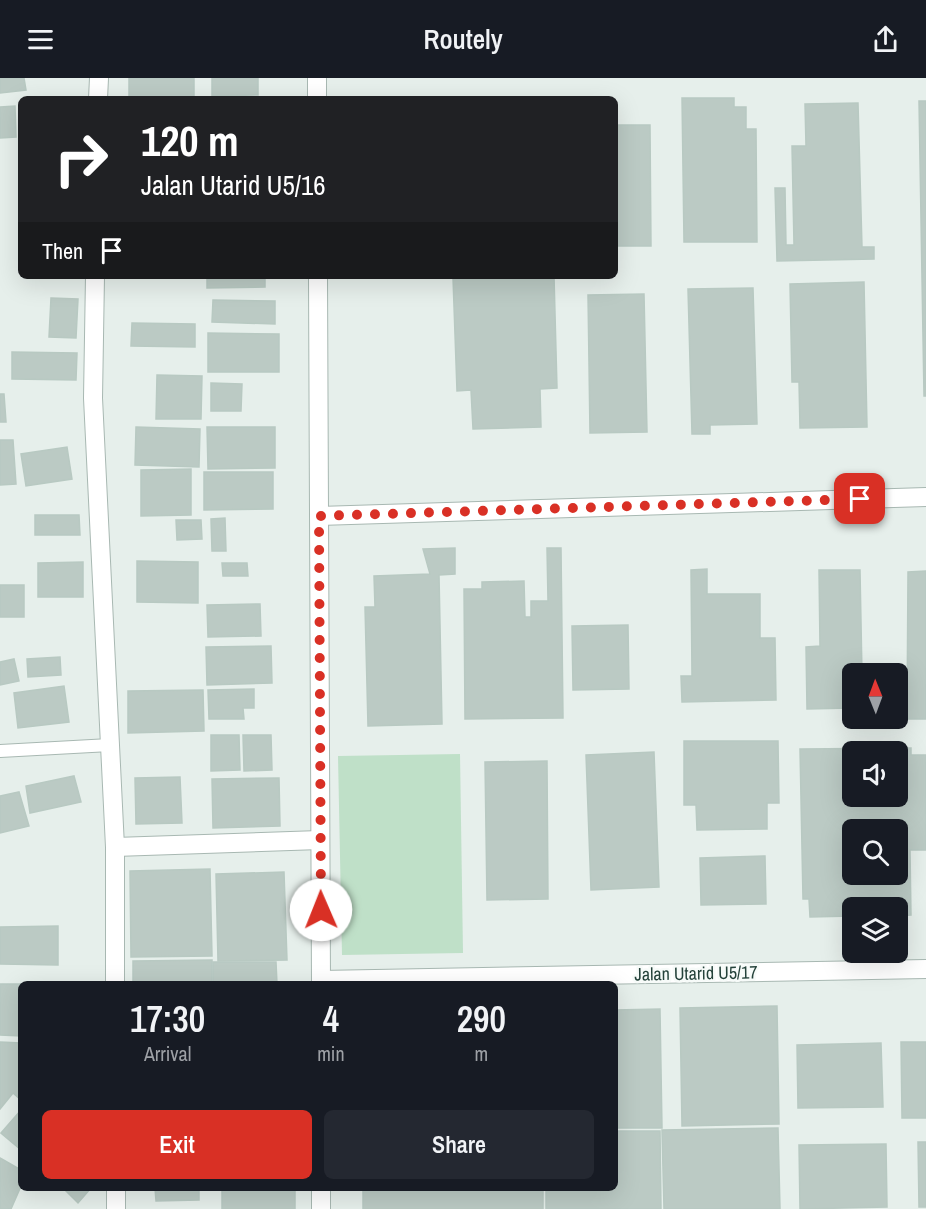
<!DOCTYPE html>
<html lang="en">
<head>
<meta charset="utf-8">
<style>
  :root { --surface:#171b24; --page:#242831; --text:#f1f3f6; --muted:#9ea1a6; --accent:#d93025 }
  body { margin:0; font-family:"Archivo Narrow",sans-serif; background:var(--page); color:var(--text); height:100vh; display:flex; flex-direction:column; font-size:22px; white-space:nowrap }
  * { box-sizing:border-box; margin:0 }
  p { font-size:20px; color:var(--muted) }
  .icon { flex:none; width:33px; height:33px; fill:none; stroke:currentColor; stroke-width:2; stroke-linecap:round; stroke-linejoin:round }
  .map { position:relative; flex:1; overflow:hidden }
  .sheet { position:absolute; left:18px; top:903px; width:600px; height:210px; display:flex; flex-direction:column; background:var(--surface); border-radius:9px; box-shadow:0 6px 24px #0002 }
  .sheet>* { flex:none }
  .hud { position:absolute; left:18px; top:18px; width:600px; height:183px; border-radius:9px; box-shadow:0 6px 24px #0002; background:#202124; color:#fff; overflow:hidden }
  .needle { width:39px; rotate:359deg }
  .controls { position:absolute; left:842px; top:585px; display:grid; gap:12px }
  .controls a { display:grid; place-items:center; width:66px; height:66px; border-radius:9px; background:var(--surface); box-shadow:0 6px 24px #0002; font-size:30px }
  .pin { position:absolute; display:grid; place-items:center; width:51px; height:51px; color:#fff; margin:-26px; border-radius:12px; box-shadow:0 3px 9px #0006 }
  .me { position:absolute; width:66px; margin:-33px; rotate:359deg; stroke-linejoin:round; filter:drop-shadow(0 0 4px #0008) }
  .turn { display:flex; align-items:center; gap:21px; height:126px; padding:0 24px; font-size:27px }
  .turn .icon { width:78px; height:78px; stroke-width:2.5 }
  .turn b { display:block; font-size:42px; line-height:51px }
  .then { display:flex; align-items:center; height:57px; padding:0 24px; background:#0003; gap:12px; font-size:22px }
  .eta { display:flex; justify-content:space-evenly; align-items:center; height:102px; text-align:center }
  .eta b { font-size:36px; font-weight:600; line-height:42px }
  .primary-button { display:flex; gap:12px; margin-top:auto; padding:12px 24px }
  .primary-button a { flex:1; height:69px; border-radius:9px; background:var(--accent); color:#fff; font-size:24px; font-weight:600; line-height:69px; text-align:center }
  .primary-button a+a { background:var(--page); color:var(--text) }
  header { display:flex; justify-content:space-between; align-items:center; height:78px; padding:0 24px; background:var(--surface); font-size:27px; font-weight:600 }
  .map>svg:first-child { display:block }
  .green { fill:#bfe0c8 }
  .building { fill:#bbcac4; stroke:#b8c9c2; stroke-width:1.5; fill-rule:evenodd }
  .lines { fill:none; stroke-linecap:round; stroke-linejoin:round }
  .service-casing { stroke:#a8b8b2; stroke-width:14 }
  .minor-casing { stroke:#a8b8b2; stroke-width:20 }
  .service { stroke:#fff; stroke-width:12 }
  .minor { stroke:#fff; stroke-width:18 }
  .route { stroke:#d93025; stroke-width:10; stroke-dasharray:0 18 }
  .labels { text-anchor:middle; dominant-baseline:central; stroke-width:5; stroke-linejoin:round; paint-order:stroke }
  .street-label { font-size:18px; fill:#24423a; stroke:#f7fbf9 }
</style>
</head>
<body>
<header><svg class="icon" aria-label="menu" viewBox="0 0 24 24"><path d="M4 6h16M4 12h16M4 18h16"/></svg>Routely<svg class="icon" aria-label="share" viewBox="0 0 24 24"><path d="M12 15V3M7 8l5-5 5 5M5 13v7h14v-7"/></svg></header>
<div class="map">
<svg width="926" height="1131" viewBox="0 0 926 1131">
  <rect width="100%" height="100%" fill="#e6efeb"/>
  <!-- green -->
  <polygon class="green" points="460,676 463,875 342,877 338,678"/>
  <!-- building -->
  <g class="building">
    <polygon points="0,0 24,0 26,12 0,15"/>
    <polygon points="129,0 194,0 194,20 129,21"/>
    <polygon points="212,0 258,0 258,17 212,18"/>
    <polygon points="682,20 734,20 734,29 746,29 746,51 756,51 757,164 684,164"/>
    <polygon points="919,23 926,23 926,318 924,318"/>
    <polygon points="858,25 862,169 874,169 874,181 777,183 775,110 785,110 786,167 794,167 792,68 806,68 805,26"/>
    <polygon points="15,28 16,59 0,60 0,29"/>
    <polygon points="615,47 650,47 651,168 615,168"/>
    <polygon points="207,198 265,198 265,209 207,210"/>
    <polygon points="554,198 557,310 540,311 541,349 473,351 471,312 457,313 453,200"/>
    <polygon points="864,204 867,349 800,350 799,304 792,304 790,206"/>
    <polygon points="753,210 757,346 710,347 710,356 692,356 688,211"/>
    <polygon points="644,216 647,354 590,355 588,217"/>
    <polygon points="51,220 78,221 76,260 49,259"/>
    <polygon points="213,222 275,223 275,246 212,244"/>
    <polygon points="132,245 195,246 195,269 131,268"/>
    <polygon points="208,255 279,256 279,294 208,294"/>
    <polygon points="12,274 77,275 76,302 12,301"/>
    <polygon points="157,297 202,298 201,341 156,341"/>
    <polygon points="211,305 242,306 241,333 211,333"/>
    <polygon points="0,316 4,316 6,344 0,344"/>
    <polygon points="136,349 200,351 199,389 135,387"/>
    <polygon points="207,349 275,349 275,390 208,391"/>
    <polygon points="0,362 13,362 16,406 0,407"/>
    <polygon points="67,369 72,401 26,408 21,376"/>
    <polygon points="191,391 191,437 141,438 141,392"/>
    <polygon points="204,394 273,394 273,431 204,432"/>
    <polygon points="35,437 79,437 80,457 35,457"/>
    <polygon points="225,440 226,473 212,473 211,441"/>
    <polygon points="176,442 201,442 202,461 177,462"/>
    <polygon points="455,470 455,496 439,497 442,646 368,648 365,529 375,529 374,498 430,496 423,471"/>
    <polygon points="547,470 561,470 563,640 465,641 464,511 482,511 482,504 524,503 525,539 531,539 531,523 548,523"/>
    <polygon points="137,483 198,484 198,525 137,524"/>
    <polygon points="83,484 83,519 38,519 38,485"/>
    <polygon points="222,485 247,485 248,498 223,498"/>
    <polygon points="707,491 707,516 760,516 760,560 775,560 776,622 682,624 681,598 692,598 691,492"/>
    <polygon points="819,492 860,492 862,596 852,596 852,630 807,631 806,569 820,568"/>
    <polygon points="926,493 926,641 907,641 908,494"/>
    <rect x="0" y="507" width="24" height="32"/>
    <polygon points="260,526 261,558 208,559 207,527"/>
    <polygon points="628,547 629,611 573,612 572,548"/>
    <polygon points="271,568 272,605 207,607 206,569"/>
    <polygon points="60,579 61,597 28,599 27,581"/>
    <polygon points="14,581 19,603 0,607 0,584"/>
    <polygon points="64,608 69,644 18,650 14,615"/>
    <polygon points="254,611 254,630 243,630 244,641 209,641 208,612"/>
    <polygon points="203,612 204,653 128,655 128,613"/>
    <polygon points="211,657 239,657 240,692 211,693"/>
    <polygon points="243,657 271,657 272,692 244,693"/>
    <polygon points="684,663 778,663 779,725 767,725 767,751 697,752 696,727 684,727"/>
    <path d="M911,670V677H926V772H910L911,837L897,838V830H852V838L810,839L809,821H803L800,671ZM852,674H897V718H852ZM852,752H897V796H852Z"/>
    <polygon points="654,674 659,809 591,812 586,677"/>
    <polygon points="547,683 548,821 487,822 485,684"/>
    <polygon points="74,698 81,724 30,735 26,708"/>
    <polygon points="180,699 182,745 136,746 135,700"/>
    <polygon points="279,700 280,748 213,750 212,701"/>
    <polygon points="19,714 29,748 0,755 0,718"/>
    <polygon points="765,778 766,826 701,827 700,780"/>
    <polygon points="210,791 212,878 131,879 130,793"/>
    <polygon points="284,794 287,882 218,883 216,796"/>
    <polygon points="58,848 58,887 0,886 0,849"/>
    <polygon points="212,882 212,906 133,906 133,883"/>
    <polygon points="213,884 276,884 277,906 213,906"/>
    <polygon points="0,906 21,906 21,958 0,957"/>
    <polygon points="777,928 779,1046 682,1048 680,930"/>
    <polygon points="660,931 662,1050 615,1050 615,932"/>
    <polygon points="0,964 21,965 21,1022 13,1015 0,1031"/>
    <polygon points="901,964 926,964 926,1040 902,1040"/>
    <polygon points="881,965 883,1029 798,1030 797,967"/>
    <polygon points="21,1032 21,1072 1,1055"/>
    <polygon points="778,1050 780,1131 664,1131 662,1052"/>
    <polygon points="615,1053 660,1053 661,1131 546,1131 546,1110 615,1110"/>
    <polygon points="918,1064 926,1064 926,1129 919,1129"/>
    <polygon points="886,1066 887,1129 800,1131 799,1067"/>
    <polygon points="0,1080 21,1092 21,1108 11,1131 0,1131"/>
    <polygon points="63,1110 91,1110 78,1125"/>
    <polygon points="155,1110 199,1110 199,1122 156,1123"/>
    <rect x="222" y="1110" width="73" height="21"/>
    <rect x="363" y="1110" width="180" height="21"/>
  </g>
  <g class="lines">
    <!-- service casing -->
    <g class="service-casing">
      <polyline id="service" points="0,673 110,667"/>
    </g>
    <!-- minor casing -->
    <g class="minor-casing">
      <g id="minor">
        <polyline points="317,0 317,21"/>
        <polyline points="98,21 99,0"/>
        <polyline points="95,198 93,320 115,769 115,906"/>
        <polyline points="318,198 321,906"/>
        <polyline points="319,438 926,419"/>
        <polyline points="115,769 320,762"/>
        <polyline points="321,902 926,891"/>
        <polyline points="116,1110 116,1131"/>
        <polyline points="321,1131 321,1110"/>
      </g>
    </g>
    <!-- service -->
    <use href="#service" class="service"/>
    <!-- minor -->
    <use href="#minor" class="minor"/>
  </g>
  <g class="lines">
    <!-- route -->
    <polyline class="route" points="321,832 319,438 860,421"/>
  </g>
  <g class="labels">
    <!-- street labels -->
    <g class="street-label">
      <text transform="translate(696 895) rotate(-1)">Jalan Utarid U5/17</text>
    </g>
  </g>
</svg>
<div class="controls">
<a><svg class="needle" viewBox="-14 -14 28 28"><path d="M0-13l5 13h-10z" fill="#e53935"/><path d="M0 13l5-13h-10z" fill="#9ea1a6"/></svg></a>
<a><svg class="icon" aria-label="sound" viewBox="0 0 24 24"><path d="M4 9h4l5-4v14l-5-4H4zM17 9q2 3 0 6"/></svg></a>
<a><svg class="icon" aria-label="search" viewBox="0 0 24 24"><circle cx="10" cy="10" r="6"/><path d="M15 15l6 6"/></svg></a>
<a><svg class="icon" aria-label="layers" viewBox="0 0 24 24"><path d="M12 4l9 5-9 5-9-5zM3 14l9 5 9-5"/></svg></a>
</div>
<div class="pin" style="left:860px;top:421px;background:#d93025"><svg class="icon" aria-label="arrive" viewBox="0 0 24 24"><path d="M6 21V4h12l-3 4 3 4H6"/></svg></div>
<svg class="me" style="left:321px;top:832px" viewBox="-20 -20 40 40"><circle r="19" fill="#fff"/><path d="M0-13L10 11 0 6-10 11z" fill="#d93025"/></svg>
<div class="hud">
<div class="turn"><svg class="icon" aria-label="right" viewBox="0 0 24 24"><path d="M7 20v-9h11M14 6l5 5-5 5"/></svg><div><b>120 m</b>Jalan Utarid U5/16</div></div>
<div class="then">Then<svg class="icon" aria-label="arrive" viewBox="0 0 24 24"><path d="M6 21V4h12l-3 4 3 4H6"/></svg></div>
</div>
<section class="sheet">
<div class="eta">
<div><b>17:30</b><p>Arrival</p></div>
<div><b>4</b><p>min</p></div>
<div><b>290</b><p>m</p></div>
</div>
<div class="primary-button"><a>Exit</a><a>Share</a></div>
</section>
</div>
</body>
</html>
